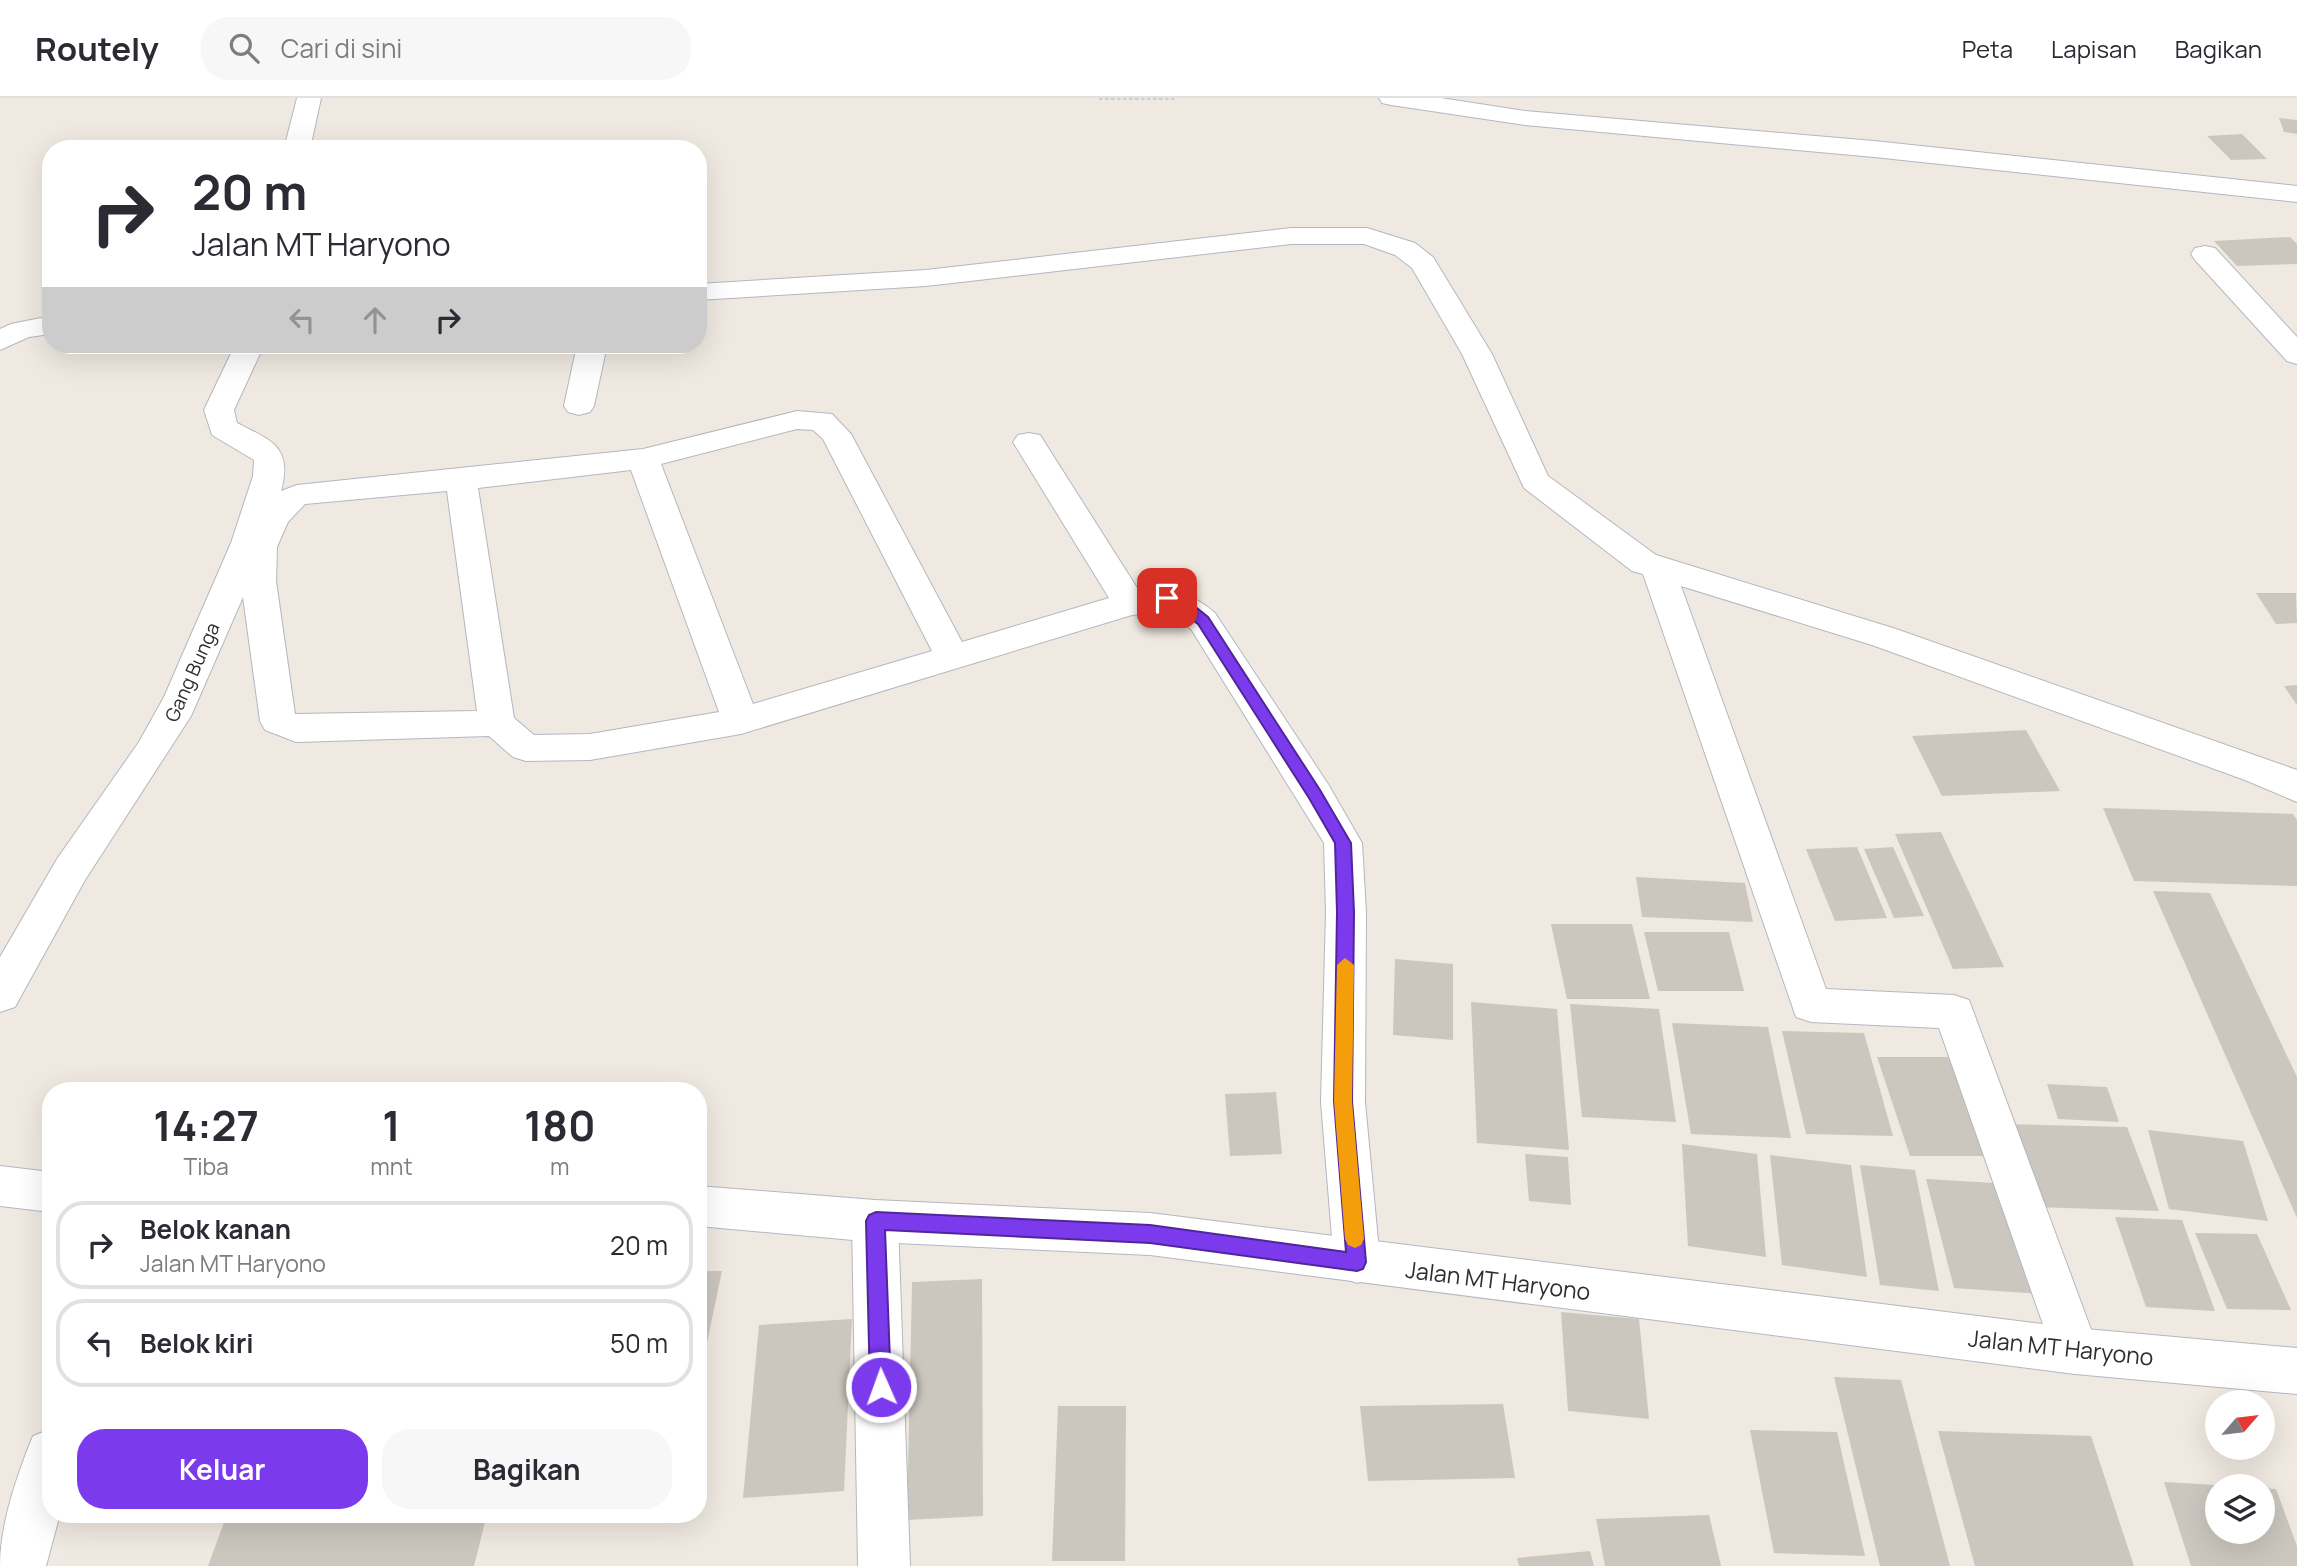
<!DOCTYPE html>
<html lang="id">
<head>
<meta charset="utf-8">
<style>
  :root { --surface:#fff; --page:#f7f7f7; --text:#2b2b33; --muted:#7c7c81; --line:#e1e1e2; --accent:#7c3aed }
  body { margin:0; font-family:Manrope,sans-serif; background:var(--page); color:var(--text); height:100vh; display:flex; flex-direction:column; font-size:26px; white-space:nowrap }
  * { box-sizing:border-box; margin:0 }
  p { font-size:23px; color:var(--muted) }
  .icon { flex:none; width:38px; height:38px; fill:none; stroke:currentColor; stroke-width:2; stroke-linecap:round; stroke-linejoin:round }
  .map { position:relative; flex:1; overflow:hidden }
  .side { position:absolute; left:42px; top:984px; width:665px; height:441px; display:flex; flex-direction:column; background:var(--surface); border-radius:28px; box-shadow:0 7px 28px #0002 }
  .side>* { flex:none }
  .banner { position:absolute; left:42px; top:42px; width:665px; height:214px; border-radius:28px; box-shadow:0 7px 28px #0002; background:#fff; color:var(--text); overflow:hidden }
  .needle { width:46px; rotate:62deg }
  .tools { position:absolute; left:2205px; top:1292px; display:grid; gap:14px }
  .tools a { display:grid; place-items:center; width:70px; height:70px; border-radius:50%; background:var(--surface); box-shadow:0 7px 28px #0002; font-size:35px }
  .pin { position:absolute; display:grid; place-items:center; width:60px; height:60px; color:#fff; margin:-30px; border-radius:14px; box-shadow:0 4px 10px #0006 }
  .me { position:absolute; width:77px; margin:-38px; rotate:358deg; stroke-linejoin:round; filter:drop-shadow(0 0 5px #0008) }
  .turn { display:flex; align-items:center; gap:24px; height:147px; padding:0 35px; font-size:32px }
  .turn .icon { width:91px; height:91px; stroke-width:2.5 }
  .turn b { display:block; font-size:49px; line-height:60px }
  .lanes { display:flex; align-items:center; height:66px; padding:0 35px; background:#0003; justify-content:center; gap:35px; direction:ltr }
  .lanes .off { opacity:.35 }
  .eta { display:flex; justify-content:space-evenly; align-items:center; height:119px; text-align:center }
  .eta b { font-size:42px; font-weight:700; line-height:49px }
  .primary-button { display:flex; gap:14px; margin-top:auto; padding:14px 35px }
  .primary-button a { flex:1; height:80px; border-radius:28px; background:var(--accent); color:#fff; font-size:28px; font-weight:700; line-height:80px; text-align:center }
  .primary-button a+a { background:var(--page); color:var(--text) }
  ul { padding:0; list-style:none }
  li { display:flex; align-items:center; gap:21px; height:88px; margin:0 14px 10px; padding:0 21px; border:4px solid var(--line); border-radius:28px }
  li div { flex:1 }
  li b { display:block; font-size:26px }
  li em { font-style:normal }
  header { display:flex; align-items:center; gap:42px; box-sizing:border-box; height:98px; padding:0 35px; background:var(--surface); border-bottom:2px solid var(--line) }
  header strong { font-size:33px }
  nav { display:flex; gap:38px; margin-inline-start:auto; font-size:24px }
  .search { width:490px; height:63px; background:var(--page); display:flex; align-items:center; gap:18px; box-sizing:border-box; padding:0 24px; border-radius:28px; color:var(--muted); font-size:26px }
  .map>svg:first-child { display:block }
  .building { fill:#cbc7bf }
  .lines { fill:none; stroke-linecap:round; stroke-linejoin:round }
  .minor-casing { stroke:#b4b7c1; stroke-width:2 }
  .secondary-casing { stroke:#b4b7c1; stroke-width:2 }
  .path { stroke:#c9c9c9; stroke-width:3.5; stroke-dasharray:3.5 2.5; stroke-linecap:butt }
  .minor { fill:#fff; fill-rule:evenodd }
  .secondary { fill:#fff; fill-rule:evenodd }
  .route { fill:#7c3aed; stroke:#51269a; stroke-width:2 }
  .slow { fill:#f59e0b }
  .labels { text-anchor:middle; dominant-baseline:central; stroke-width:5; stroke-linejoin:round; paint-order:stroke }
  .street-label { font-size:19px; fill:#2e2e2e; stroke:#fff }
  .near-street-label { font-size:23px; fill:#2e2e2e; stroke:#fff }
</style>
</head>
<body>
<header>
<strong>Routely</strong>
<div class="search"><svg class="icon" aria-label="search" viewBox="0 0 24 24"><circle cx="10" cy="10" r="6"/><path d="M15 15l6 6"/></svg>Cari di sini</div>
<nav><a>Peta</a><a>Lapisan</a><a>Bagikan</a></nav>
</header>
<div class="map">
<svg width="2297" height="1468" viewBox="0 0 2297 1468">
  <rect width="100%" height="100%" fill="#efe9e1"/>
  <!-- building -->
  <g class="building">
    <polygon points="2279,20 2297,22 2297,36 2284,34"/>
    <polygon points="2242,36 2267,61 2231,62 2207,38"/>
    <polygon points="2290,139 2297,146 2297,166 2237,168 2214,143"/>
    <polygon points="2256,495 2296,495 2297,525 2276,526"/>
    <polygon points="2297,587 2297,607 2284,588"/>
    <polygon points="2026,632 2060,693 1942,698 1912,638"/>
    <polygon points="2103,710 2293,716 2297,722 2297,788 2134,783"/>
    <polygon points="1941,734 2004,869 1953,871 1895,736"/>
    <polygon points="1857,749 1887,820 1835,823 1806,751"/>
    <polygon points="1893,749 1924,818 1894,820 1864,751"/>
    <polygon points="1636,779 1745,785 1753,824 1642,819"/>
    <polygon points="2153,793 2210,795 2297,979 2297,1120"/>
    <polygon points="1551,826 1632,826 1650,901 1567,901"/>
    <polygon points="1644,834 1729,834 1744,893 1658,893"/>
    <polygon points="1395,861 1453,866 1453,942 1393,937"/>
    <polygon points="1471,904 1557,911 1569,1052 1477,1045"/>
    <polygon points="1570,906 1659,911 1676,1024 1582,1019"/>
    <polygon points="1672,925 1768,929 1791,1040 1691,1036"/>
    <polygon points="1782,933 1864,935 1893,1038 1806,1036"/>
    <polygon points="1877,959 1959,959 1996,1058 1910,1058"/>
    <polygon points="2047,986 2107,989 2119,1024 2058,1021"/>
    <polygon points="1276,994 1282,1056 1230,1058 1225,996"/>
    <polygon points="2005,1026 2127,1029 2159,1113 2034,1109"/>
    <polygon points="2148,1032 2243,1043 2268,1123 2169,1111"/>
    <polygon points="1682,1046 1757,1056 1766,1159 1688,1148"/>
    <polygon points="1525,1056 1568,1059 1571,1107 1529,1103"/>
    <polygon points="1770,1057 1851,1067 1867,1179 1782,1167"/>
    <polygon points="1860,1067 1915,1072 1939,1193 1880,1187"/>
    <polygon points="1926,1081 2011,1086 2042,1196 1954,1190"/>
    <polygon points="2115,1119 2182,1122 2215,1213 2146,1209"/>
    <polygon points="2195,1135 2257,1136 2291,1212 2227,1211"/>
    <polygon points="698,1173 722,1173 699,1283 698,1283"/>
    <polygon points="982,1181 983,1418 907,1422 912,1184"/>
    <polygon points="1561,1214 1639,1221 1649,1321 1568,1313"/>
    <polygon points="852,1221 844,1393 743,1400 759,1227"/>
    <polygon points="1834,1279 1901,1282 1950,1468 1880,1468"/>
    <polygon points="1503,1306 1515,1380 1368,1383 1360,1308"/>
    <polygon points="1058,1308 1126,1308 1125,1463 1052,1463"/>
    <polygon points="1750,1332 1837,1334 1865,1458 1774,1455"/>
    <polygon points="1938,1333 2091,1338 2134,1468 1975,1468"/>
    <polygon points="2164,1384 2217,1387 2217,1433 2263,1433 2263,1390 2276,1391 2297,1448 2297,1468 2191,1468"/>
    <polygon points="227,1416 487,1416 474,1468 208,1468"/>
    <polygon points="1709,1417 1721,1468 1605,1468 1596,1421"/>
    <polygon points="1590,1453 1594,1468 1519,1468 1517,1460"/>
  </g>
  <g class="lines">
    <!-- minor casing -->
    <g class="minor-casing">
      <g id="minor">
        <polygon points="297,0 321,0 310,51 284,51"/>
        <polygon points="1379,0 1441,0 1525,13 1874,43 2297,88 2297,104 1874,59 1525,27 1391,7 1382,5"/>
        <polygon points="1291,130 1367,130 1415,145 1433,159 1492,256 1548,378 1656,457 1896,531 2297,672 2297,704 2245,682 1872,547 1681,488 1826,891 1954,897 1969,902 2099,1253 2092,1269 2075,1276 2058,1269 1939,930 1811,924 1796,919 1643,476 1632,473 1524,390 1462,256 1412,170 1395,157 1364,146 1291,146 926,188 698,202 698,186 926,172"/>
        <polygon points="2205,148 2215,150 2297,239 2297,266 2287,263 2195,162 2191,156 2195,150"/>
        <polygon points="51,218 51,236 29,239 0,252 0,231 11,226"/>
        <path d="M235,247H264L234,312L237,325C272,343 293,349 281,393L297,387L643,351L797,313L832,316L851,336L962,544L1109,500L1013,344L1018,337L1029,335L1040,337L1139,493C1169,489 1192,495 1215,515L1328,686L1362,745L1366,814L1365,1004L1380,1164L1373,1179L1357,1185L1341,1179L1334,1164L1321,1004L1326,814L1324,745L1191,531L1167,514L1132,517L741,636L590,662L526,663L513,659L489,638L296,644L265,632L260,623L243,499L191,618L85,782L15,909L0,914V859L57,761L139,644L164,599L231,445L253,378L254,362L212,337L204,312ZM797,331L813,332L823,341L932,553L753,606L661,366ZM631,372L719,614L590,636L534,637L514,620L478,390ZM447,393L477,613L295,616L276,483L277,449L288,424L305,406Z"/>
        <polygon points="577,247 607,247 594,308 590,314 579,317 568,314 564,308"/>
        <polygon points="875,1102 891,1108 898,1123 910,1468 858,1468 852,1123 859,1108"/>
        <path d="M51,1331V1416H60L46,1468H0C0,1426 17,1377 33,1338Z"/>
      </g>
    </g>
    <!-- secondary casing -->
    <g class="secondary-casing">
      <g id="secondary">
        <polygon points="0,1068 51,1074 51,1114 0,1108"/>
        <polygon points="698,1088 875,1102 1150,1115 2075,1230 2297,1250 2297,1296 2075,1276 1150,1157 875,1144 698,1128"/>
      </g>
    </g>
    <!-- path -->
    <polyline class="path" points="1099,0 1175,0"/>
    <!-- minor -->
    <use href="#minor" class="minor"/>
    <!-- secondary -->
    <use href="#secondary" class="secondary"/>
  </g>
  <!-- route -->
  <path class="route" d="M1167,496L1192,506L1208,519L1320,692L1351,745L1354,814L1352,1003L1366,1164L1363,1171L1357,1173L1150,1145L885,1132L891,1289L888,1296L881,1299L873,1296L870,1289L866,1123L869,1117L876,1114L1150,1127L1346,1154L1334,1003L1337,814L1335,745L1309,700L1198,526C1185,515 1169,510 1160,500Z"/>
  <!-- slow -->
  <polygon class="slow" points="1345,860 1354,867 1352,1003 1364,1141 1361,1147 1355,1150 1348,1147 1345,1141 1334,1003 1337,867"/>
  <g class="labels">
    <!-- street labels -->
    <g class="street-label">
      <text transform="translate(192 574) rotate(-66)">Gang Bunga</text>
    </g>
    <!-- near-street labels -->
    <g class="near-street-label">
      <text transform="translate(1498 1182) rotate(7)">Jalan MT Haryono</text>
      <text transform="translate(2061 1249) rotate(6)">Jalan MT Haryono</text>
    </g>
  </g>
</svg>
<div class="tools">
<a><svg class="needle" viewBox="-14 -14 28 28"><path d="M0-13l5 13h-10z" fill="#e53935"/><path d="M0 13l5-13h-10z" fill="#7c7c81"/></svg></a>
<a><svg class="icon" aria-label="layers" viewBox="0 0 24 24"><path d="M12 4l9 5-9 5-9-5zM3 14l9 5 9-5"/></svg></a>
</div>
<div class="pin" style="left:1167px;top:500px;background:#d93025"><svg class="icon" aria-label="arrive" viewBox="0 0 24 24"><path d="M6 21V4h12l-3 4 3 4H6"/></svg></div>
<svg class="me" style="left:881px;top:1289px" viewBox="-20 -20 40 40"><circle r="17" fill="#7c3aed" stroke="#fff" stroke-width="3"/><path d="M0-11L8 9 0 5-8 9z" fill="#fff"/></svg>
<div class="banner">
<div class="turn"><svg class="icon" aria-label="right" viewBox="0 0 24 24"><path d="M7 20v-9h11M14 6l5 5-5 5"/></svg><div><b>20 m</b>Jalan MT Haryono</div></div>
<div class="lanes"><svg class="icon off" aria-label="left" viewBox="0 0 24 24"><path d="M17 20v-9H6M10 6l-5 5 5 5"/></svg><svg class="icon off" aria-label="ahead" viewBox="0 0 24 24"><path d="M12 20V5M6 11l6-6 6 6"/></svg><svg class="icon" aria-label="right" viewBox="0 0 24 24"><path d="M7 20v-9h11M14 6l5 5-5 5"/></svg></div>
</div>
<section class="side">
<div class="eta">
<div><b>14:27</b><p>Tiba</p></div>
<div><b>1</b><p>mnt</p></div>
<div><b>180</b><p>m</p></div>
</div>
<ul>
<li><svg class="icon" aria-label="right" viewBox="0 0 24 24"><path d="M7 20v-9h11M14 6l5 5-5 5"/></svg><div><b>Belok kanan</b><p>Jalan MT Haryono</p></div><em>20 m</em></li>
<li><svg class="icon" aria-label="left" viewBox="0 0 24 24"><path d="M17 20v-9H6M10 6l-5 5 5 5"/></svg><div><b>Belok kiri</b></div><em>50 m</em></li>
</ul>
<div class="primary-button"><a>Keluar</a><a>Bagikan</a></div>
</section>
</div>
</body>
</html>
